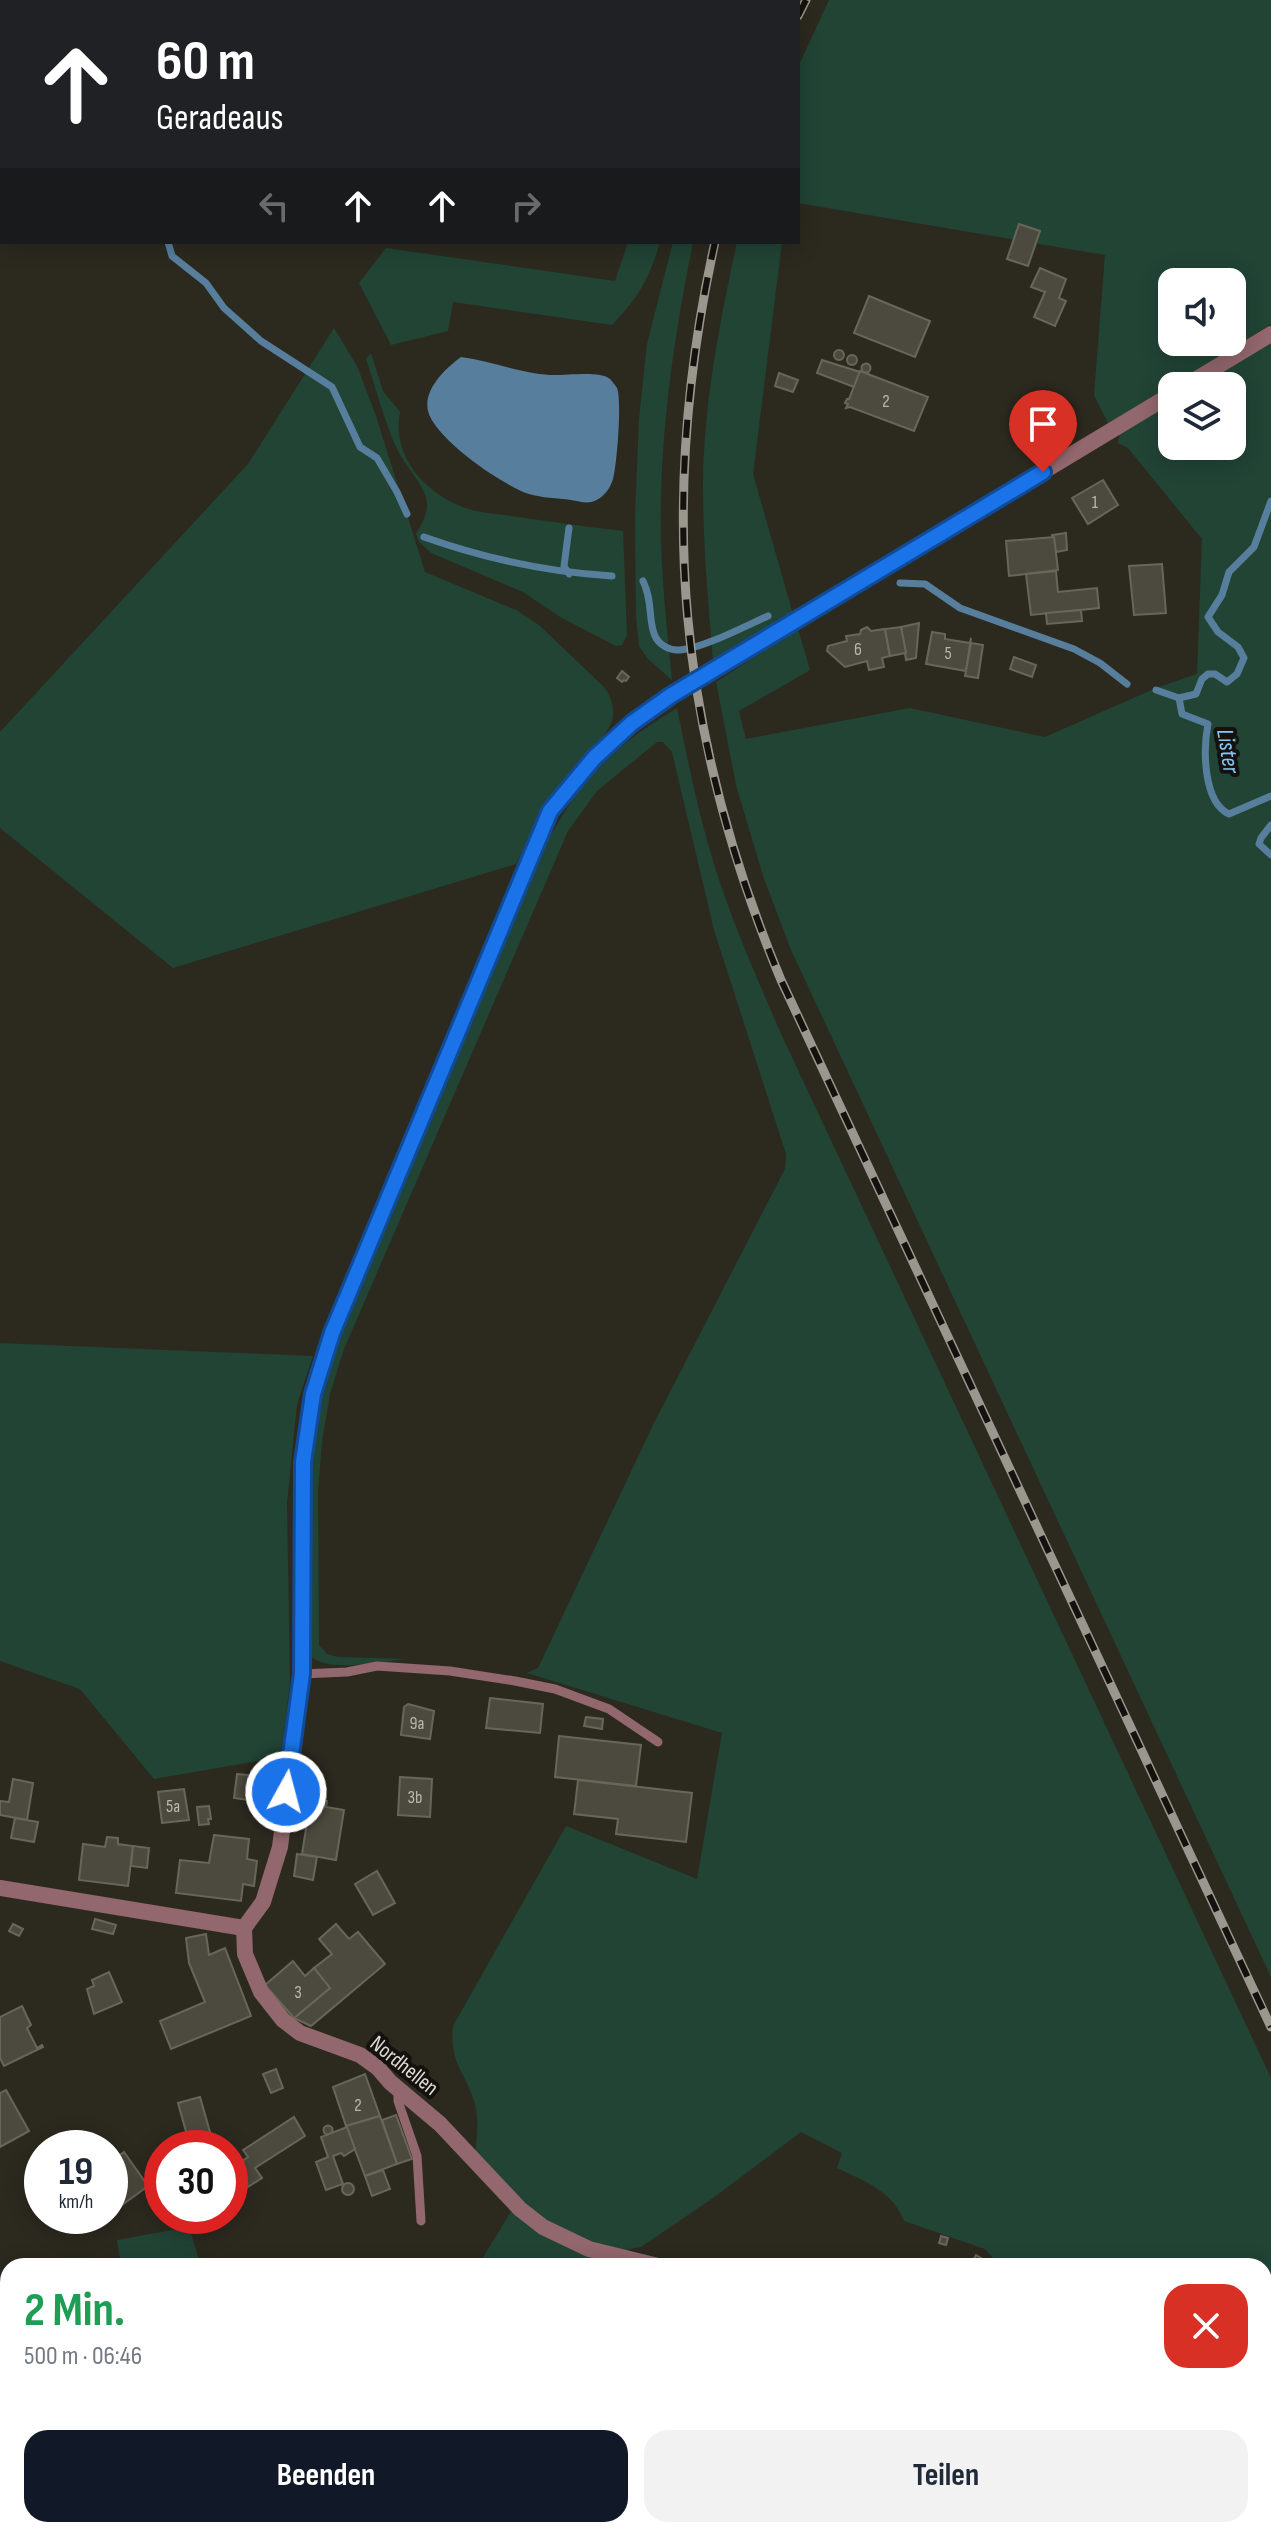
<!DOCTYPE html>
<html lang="de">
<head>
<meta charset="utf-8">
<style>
  :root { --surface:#fff; --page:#f2f2f3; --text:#1f2937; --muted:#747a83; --accent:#111827 }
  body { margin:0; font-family:"Sofia Sans Condensed",sans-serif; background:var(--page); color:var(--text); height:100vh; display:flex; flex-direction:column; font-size:30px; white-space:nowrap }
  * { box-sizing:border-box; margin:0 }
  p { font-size:26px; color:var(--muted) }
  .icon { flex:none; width:44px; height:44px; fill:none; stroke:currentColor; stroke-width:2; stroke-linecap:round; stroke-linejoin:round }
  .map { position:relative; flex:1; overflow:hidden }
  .details { position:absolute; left:0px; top:2258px; width:1272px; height:280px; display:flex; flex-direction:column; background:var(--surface); border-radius:24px 24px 0 0; box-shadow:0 4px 20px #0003 }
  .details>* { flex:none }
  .banner { position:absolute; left:0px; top:0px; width:800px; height:244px; box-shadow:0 4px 20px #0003; background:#202124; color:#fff; overflow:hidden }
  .tools { position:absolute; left:1158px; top:268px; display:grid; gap:16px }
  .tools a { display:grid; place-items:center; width:88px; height:88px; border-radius:16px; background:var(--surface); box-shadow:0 4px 20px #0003; font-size:40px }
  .speed { position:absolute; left:24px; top:2130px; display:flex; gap:16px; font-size:40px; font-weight:700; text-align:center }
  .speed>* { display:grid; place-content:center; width:104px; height:104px; border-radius:50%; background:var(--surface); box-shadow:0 4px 20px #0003; line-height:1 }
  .speed small { font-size:20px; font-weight:400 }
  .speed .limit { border:12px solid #d22; background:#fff; color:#111 }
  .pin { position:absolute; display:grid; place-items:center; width:68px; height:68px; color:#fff; margin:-82px -34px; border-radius:50% 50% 50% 0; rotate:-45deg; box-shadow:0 0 8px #0007 }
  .pin .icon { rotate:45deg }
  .me { position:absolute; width:88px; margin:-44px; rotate:7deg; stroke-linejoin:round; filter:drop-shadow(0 0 6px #0008) }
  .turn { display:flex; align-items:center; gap:28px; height:168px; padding:0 24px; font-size:36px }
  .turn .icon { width:104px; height:104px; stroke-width:2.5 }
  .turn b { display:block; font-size:56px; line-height:68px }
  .lanes { display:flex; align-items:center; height:76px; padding:0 24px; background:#0003; justify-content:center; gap:40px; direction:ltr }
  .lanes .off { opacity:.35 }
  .round { display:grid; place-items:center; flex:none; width:84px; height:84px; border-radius:24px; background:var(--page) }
  .headline { display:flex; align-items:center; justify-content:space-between; height:136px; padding:0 24px }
  h1 { font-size:48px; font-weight:700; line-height:60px; color:#1e9e55 }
  .button { display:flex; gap:16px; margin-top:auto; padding:16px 24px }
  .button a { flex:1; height:92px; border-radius:24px; background:var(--accent); color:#fff; font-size:32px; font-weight:700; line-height:92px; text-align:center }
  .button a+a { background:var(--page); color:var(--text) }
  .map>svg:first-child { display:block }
  .green { fill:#214435; fill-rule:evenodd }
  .water { fill:#577f9d }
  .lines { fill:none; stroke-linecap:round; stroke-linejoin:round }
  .stream { stroke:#577f9d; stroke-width:7 }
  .building { fill:#4c4a3e; stroke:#696659; stroke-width:2 }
  .lane { stroke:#92676d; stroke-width:9 }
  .street { stroke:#92676d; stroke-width:16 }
  .rail-casing { stroke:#99978e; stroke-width:9 }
  .rail { stroke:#14120e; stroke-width:6; stroke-dasharray:18; stroke-linecap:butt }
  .route-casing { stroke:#114b97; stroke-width:20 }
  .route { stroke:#1a73e8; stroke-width:14 }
  .labels { text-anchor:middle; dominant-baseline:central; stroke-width:8; stroke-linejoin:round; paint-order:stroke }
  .number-label { font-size:18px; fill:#b8b6ae }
  .street-label { font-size:22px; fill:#dcdad3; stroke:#14120e }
  .water-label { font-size:24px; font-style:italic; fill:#87c7f7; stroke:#14120e }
</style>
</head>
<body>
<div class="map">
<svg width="1271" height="2538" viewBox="0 0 1271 2538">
  <rect width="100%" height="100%" fill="#2c2a1f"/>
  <!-- green -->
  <g class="green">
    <path d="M829,0H1271V324L1109,425L1094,395L1105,255L798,203V67ZM1172,282H1232V342H1172Z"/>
    <path d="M628,242H660C649,279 639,297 612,325L453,302L448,331L391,345L359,283L386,248L615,281Z"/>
    <path d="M673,242H693C676,327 663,410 661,497C659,558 666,619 672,680L648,659L639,646L636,617L635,516L639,419L647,344Z"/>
    <path d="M737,242H782L753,474L793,614L713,660C708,601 703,543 703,483C704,402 720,321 737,242Z"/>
    <path d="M334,328L357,366L376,416L425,572L516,610L539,625L605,688C611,697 614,706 613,717C610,735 583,757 572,772C550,801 533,832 516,864L173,968L0,828V732L248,464Z"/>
    <polygon points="1271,340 1271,1977 791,950 763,876 736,785 716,682 798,629 810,670 739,711 746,739 910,708 1045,737 1156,688 1197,674 1202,539 1128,448 1118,443 1120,431 1172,400 1172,446 1232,446 1232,386 1195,386"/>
    <path d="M371,353L383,391L400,412C391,457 427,496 469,509C484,514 502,514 518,517C553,522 588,527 623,531L627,635L622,645L616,646L560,617L523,592L431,553L419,542L416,534C422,523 430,511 426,498C422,482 405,466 397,449C384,421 376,388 366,359Z"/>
    <path d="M677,708C688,761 698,813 714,864C732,923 758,980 782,1036L1271,2078V2335H1264V2266H1000L985,2249L904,2221C893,2191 864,2181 837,2168L842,2153L801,2132L713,2198L641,2247L625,2250L577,2238L550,2225L527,2207L475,2155C477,2138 479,2122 475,2104C466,2072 449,2064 453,2026L566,1826L697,1879L722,1733L527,1673L538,1668L654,1423L785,1169L786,1154L714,930L672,752L663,742H657L597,791L568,831L344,1349L330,1394L322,1441L318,1491L319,1645L327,1654L338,1657L406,1659C382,1661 323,1675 308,1653L312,1452L321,1399L337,1345L542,852C577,783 610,748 677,708Z"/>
    <polygon points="0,1343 313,1356 297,1404 287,1503 290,1682 281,1757 154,1779 80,1689 0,1661"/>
    <polygon points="513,2208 636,2266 478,2266"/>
    <polygon points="189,2227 201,2266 121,2266 117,2240"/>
    <polygon points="0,2274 8,2287 8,2530 1264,2530 1264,2353 1271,2353 1271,2538 0,2538"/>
  </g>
  <!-- water -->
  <path class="water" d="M461,357C491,361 520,373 550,375C564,376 600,370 610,379C611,380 616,386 617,388C622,400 617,465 613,479C611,486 606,494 600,498C590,505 582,502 571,500C557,498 542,498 529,494C502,485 435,439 428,411C423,389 446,368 461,357Z"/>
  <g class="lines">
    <!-- stream -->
    <g class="stream">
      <polyline points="0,7 2,10"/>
      <polyline points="168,242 172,256 206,283 224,308 261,341 332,387 360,447 377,458 397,492 407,514"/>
      <path d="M1271,501L1254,547L1229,572L1222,595L1208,617L1218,632L1238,647L1244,658L1237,674L1227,682L1215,674H1208L1202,679L1196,694L1179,698L1182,714L1208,724C1203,749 1203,802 1229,814L1271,796"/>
      <path d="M424,537C486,559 546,572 612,576"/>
      <polyline points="569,574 564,566 569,528"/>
      <path d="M643,581C653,601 648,621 655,636C659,645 670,651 680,650C704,648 745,626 768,616"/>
      <polyline points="900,583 925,584 960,608 1074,649 1100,663 1127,684"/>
      <polyline points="1156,690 1179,698"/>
      <polyline points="1271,825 1261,838 1259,844 1271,855"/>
    </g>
  </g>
  <!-- building -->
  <g class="building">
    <polygon points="291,0 362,0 361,2 290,2"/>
    <polygon points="534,0 706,0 711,2 533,2"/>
    <polygon points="1019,224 1040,231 1028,266 1007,259"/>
    <polygon points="1040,268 1066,279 1059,298 1066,301 1055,326 1034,317 1045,292 1031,287"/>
    <polygon points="869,296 930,321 915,357 854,333"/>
    <circle cx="839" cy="355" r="5"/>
    <circle cx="852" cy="360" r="5"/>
    <polygon points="822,360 860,372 854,387 817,373"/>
    <circle cx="866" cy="368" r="4.5"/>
    <polygon points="860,371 928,397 914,431 850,407 846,408 848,404 845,403 847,399 849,399"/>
    <polygon points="779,373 798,380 793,392 775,386"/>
    <polygon points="1103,480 1118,505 1088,524 1072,498"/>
    <polygon points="1066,533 1067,550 1056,552 1052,535"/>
    <polygon points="1054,537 1058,570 1009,576 1006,541"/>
    <polygon points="1162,564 1166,613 1134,615 1129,566"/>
    <polygon points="1056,571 1058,592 1097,588 1099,608 1031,615 1026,574"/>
    <polygon points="1081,610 1082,621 1047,624 1046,613"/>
    <polygon points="919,623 916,658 906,660 901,627"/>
    <polygon points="867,627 871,631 885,629 890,656 882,658 884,667 869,670 867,661 845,667 827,651 828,646 847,641 846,636 860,634 861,630"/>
    <polygon points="901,627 906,653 890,656 885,629"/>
    <polygon points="932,632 945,634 945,639 970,643 971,638 966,671 926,664"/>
    <polygon points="971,643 983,645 978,678 965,676"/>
    <polygon points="1014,657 1036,665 1032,677 1010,669"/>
    <polygon points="622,671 629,677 626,681 624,680 622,682 617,678"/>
    <polygon points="490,1698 543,1704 540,1733 486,1728"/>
    <polygon points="408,1704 434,1711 430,1739 401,1735 404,1707"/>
    <polygon points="586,1717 603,1719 602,1729 584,1726"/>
    <polygon points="559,1736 641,1745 636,1786 555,1777"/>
    <polygon points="237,1774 259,1776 255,1801 234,1798"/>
    <polygon points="400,1777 432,1779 430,1817 398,1815"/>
    <polygon points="13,1779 33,1783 27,1820 0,1815 0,1801 9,1802"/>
    <polygon points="578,1780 692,1793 686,1842 616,1834 618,1819 574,1814"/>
    <polygon points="184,1789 189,1820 162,1823 158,1792"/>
    <polygon points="311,1798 327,1801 326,1807 344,1810 336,1860 302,1854"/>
    <polygon points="209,1806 211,1819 208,1819 209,1824 199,1825 197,1807"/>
    <polygon points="15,1818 38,1822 34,1842 11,1838"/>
    <polygon points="214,1835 249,1839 247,1859 257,1861 254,1886 243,1884 241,1901 176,1893 180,1860 209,1863"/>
    <polygon points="107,1837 118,1838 118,1844 133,1846 128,1886 79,1880 83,1844 105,1847"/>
    <polygon points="133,1846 149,1848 147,1868 131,1866"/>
    <polygon points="297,1854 317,1857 313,1880 294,1876"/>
    <polygon points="377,1871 395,1903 373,1915 355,1884"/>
    <polygon points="95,1919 116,1925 113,1934 92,1929"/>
    <polygon points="13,1924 23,1929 19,1936 9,1931"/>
    <polygon points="336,1924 349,1939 358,1932 385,1964 311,2026 294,2018 330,1988 314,1968 332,1954 319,1939"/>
    <polygon points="206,1934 209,1955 225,1948 251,2016 171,2049 160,2021 205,2002 189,1963 186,1938"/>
    <polygon points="293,1961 305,1976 314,1968 330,1988 294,2018 265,1985"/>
    <polygon points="109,1972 122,2002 94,2014 87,1989 94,1986 92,1980"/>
    <polygon points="22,2006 31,2025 27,2028 37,2048 42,2045 43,2047 4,2066 0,2058 0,2017"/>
    <polygon points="276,2069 283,2088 271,2093 263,2074"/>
    <polygon points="365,2074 380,2116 346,2126 333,2087"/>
    <polygon points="6,2090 29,2131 0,2147 0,2093"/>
    <polygon points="200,2097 212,2139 190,2146 178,2103"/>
    <polygon points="396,2115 412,2159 397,2164 382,2120"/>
    <polygon points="380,2116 397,2164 365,2176 346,2126"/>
    <polygon points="294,2117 305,2136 255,2168 262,2178 232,2197 230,2169 248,2157 243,2150"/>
    <circle cx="328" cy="2130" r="4.5"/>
    <polygon points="347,2127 355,2149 344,2156 341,2153 333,2156 343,2184 326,2190 316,2162 328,2157 321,2137"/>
    <polygon points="124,2152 148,2186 118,2208 110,2196 110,2162"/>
    <polygon points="383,2170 390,2189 372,2196 365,2176"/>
    <circle cx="348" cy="2189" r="6"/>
    <polygon points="941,2236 948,2238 946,2245 939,2243"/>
    <polygon points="976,2255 990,2263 988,2266 970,2266"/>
    <polygon points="369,2260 372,2264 384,2260 386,2266 360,2266 361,2263"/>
  </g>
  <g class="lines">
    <!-- lane -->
    <g class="lane">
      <polyline points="302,1674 347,1672 377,1666 450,1671 515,1681 555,1689 609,1709 658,1742"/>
      <polyline points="398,2090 398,2101 417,2156 421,2221"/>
    </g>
    <!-- street -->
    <g class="street">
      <polyline points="1185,386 1271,334"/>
      <polyline points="0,1888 244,1928"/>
      <polyline points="658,2266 589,2249 543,2227 520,2209 440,2124 390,2082 378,2068 360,2055 300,2033 283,2020 261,1992 245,1954 244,1928 263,1902 280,1847 302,1674 303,1462 313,1394 332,1333 550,811 594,758 632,723 670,696 1172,394"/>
      <polyline points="1264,2345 1271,2344"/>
    </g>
    <!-- rail casing -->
    <g class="rail-casing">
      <g id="rail">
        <polyline points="798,16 806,0"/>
        <path d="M715,242C657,504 678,733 781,980L1271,2027"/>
      </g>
    </g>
    <!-- rail -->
    <use href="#rail" class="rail"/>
  </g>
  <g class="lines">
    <!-- route casing -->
    <g class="route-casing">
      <polyline id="route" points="286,1792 302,1674 303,1462 313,1394 332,1333 550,811 594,758 632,723 670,696 1043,472"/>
    </g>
    <!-- route -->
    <use href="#route" class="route"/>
  </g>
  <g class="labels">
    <!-- number labels -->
    <g class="number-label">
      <text x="886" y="401">2</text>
      <text x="1095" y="502">1</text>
      <text x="858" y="649">6</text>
      <text x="948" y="653">5</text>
      <text x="417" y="1723">9a</text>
      <text x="415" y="1797">3b</text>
      <text x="173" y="1806">5a</text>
      <text x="298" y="1992">3</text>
      <text x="358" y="2105">2</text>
    </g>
    <!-- street labels -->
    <g class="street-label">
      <text transform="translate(404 2066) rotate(39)">Nordhellen</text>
    </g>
    <!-- water labels -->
    <g class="water-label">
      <text transform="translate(1228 751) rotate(81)">Lister</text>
    </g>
  </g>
</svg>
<div class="tools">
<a><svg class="icon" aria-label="sound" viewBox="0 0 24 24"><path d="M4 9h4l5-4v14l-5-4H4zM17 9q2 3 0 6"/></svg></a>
<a><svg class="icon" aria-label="layers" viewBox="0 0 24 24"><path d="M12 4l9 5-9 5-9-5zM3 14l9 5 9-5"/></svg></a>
</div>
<div class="speed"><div>19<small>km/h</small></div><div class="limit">30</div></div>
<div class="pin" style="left:1043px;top:472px;background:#d93025"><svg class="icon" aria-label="arrive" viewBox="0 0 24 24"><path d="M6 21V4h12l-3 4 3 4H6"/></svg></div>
<svg class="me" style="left:286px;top:1792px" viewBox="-20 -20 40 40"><circle r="17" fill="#1a73e8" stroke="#fff" stroke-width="3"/><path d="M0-11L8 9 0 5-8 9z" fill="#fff"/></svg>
<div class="banner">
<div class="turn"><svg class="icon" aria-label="ahead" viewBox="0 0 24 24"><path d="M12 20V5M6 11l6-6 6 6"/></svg><div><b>60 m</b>Geradeaus</div></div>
<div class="lanes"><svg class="icon off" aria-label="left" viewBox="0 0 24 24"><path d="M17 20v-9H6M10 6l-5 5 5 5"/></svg><svg class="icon" aria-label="ahead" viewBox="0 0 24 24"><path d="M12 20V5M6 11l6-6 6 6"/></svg><svg class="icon" aria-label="ahead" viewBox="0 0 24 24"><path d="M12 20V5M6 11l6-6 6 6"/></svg><svg class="icon off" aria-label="right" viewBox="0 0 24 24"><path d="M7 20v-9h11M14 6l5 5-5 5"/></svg></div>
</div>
<section class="details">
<div class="headline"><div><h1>2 Min.</h1><p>500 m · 06:46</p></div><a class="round" style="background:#d93025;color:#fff"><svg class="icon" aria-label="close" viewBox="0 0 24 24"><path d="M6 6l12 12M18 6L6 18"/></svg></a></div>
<div class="button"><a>Beenden</a><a>Teilen</a></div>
</section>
</div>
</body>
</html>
